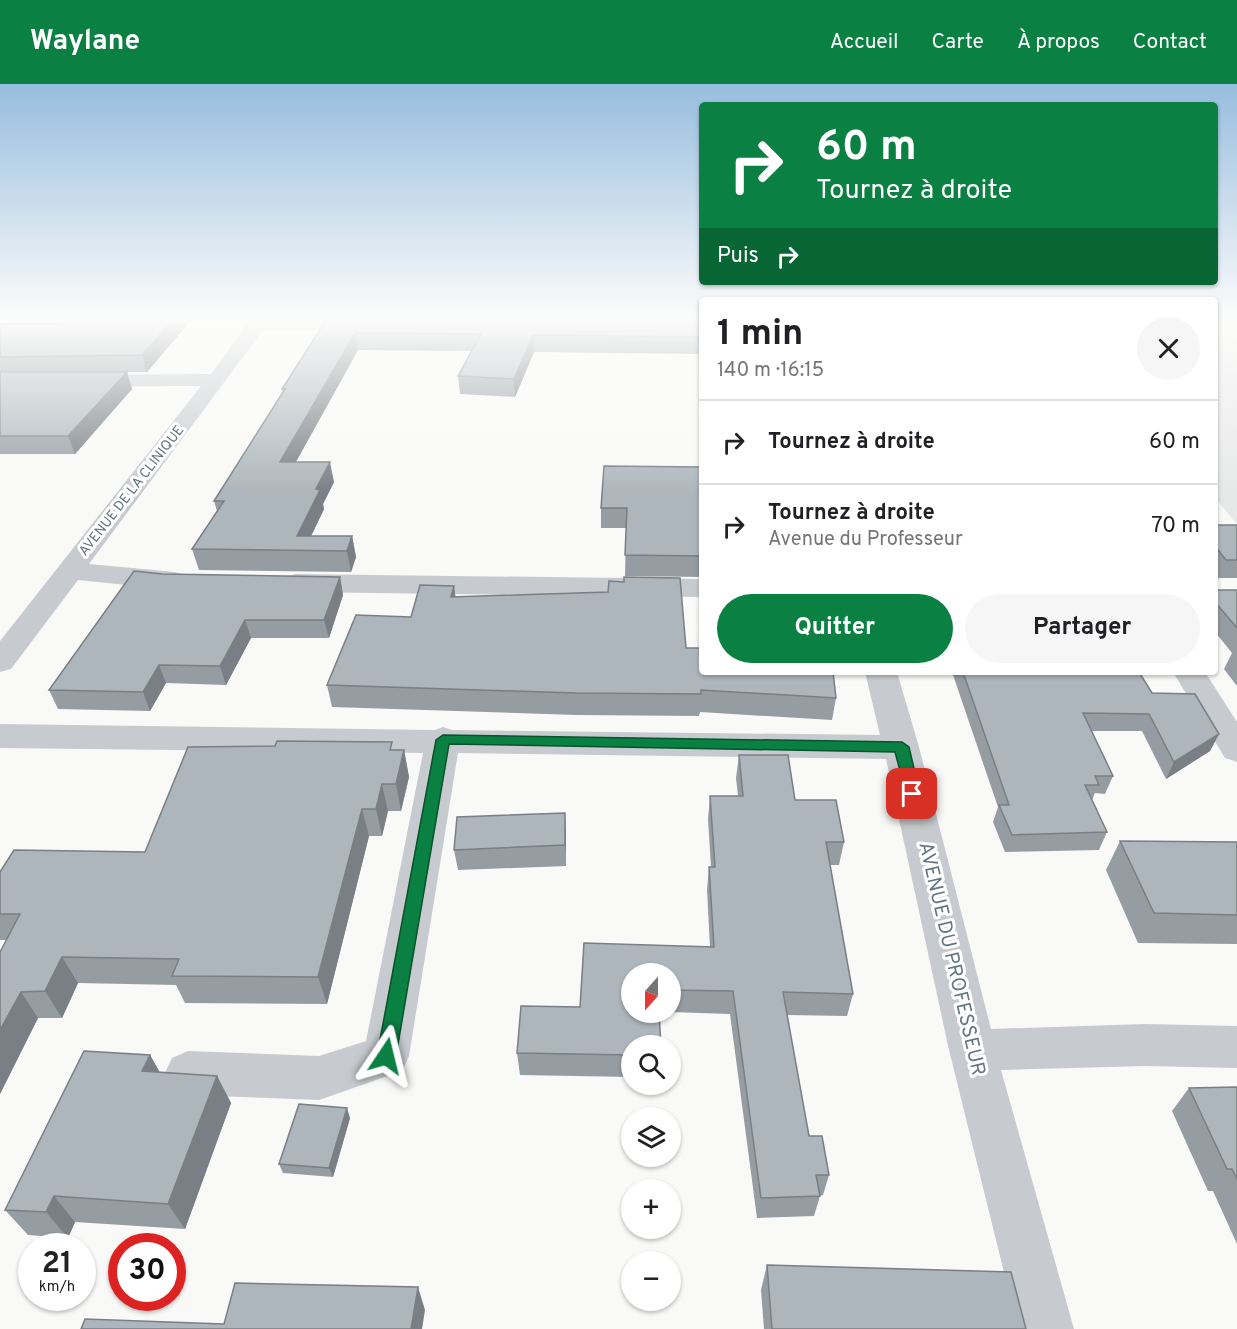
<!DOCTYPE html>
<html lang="fr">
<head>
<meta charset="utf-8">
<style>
  :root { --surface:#fff; --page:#f6f6f6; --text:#202124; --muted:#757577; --line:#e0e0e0; --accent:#0b8043 }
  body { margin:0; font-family:Overpass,sans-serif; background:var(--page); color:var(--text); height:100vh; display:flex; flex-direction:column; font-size:22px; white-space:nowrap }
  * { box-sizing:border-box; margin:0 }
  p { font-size:20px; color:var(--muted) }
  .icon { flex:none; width:33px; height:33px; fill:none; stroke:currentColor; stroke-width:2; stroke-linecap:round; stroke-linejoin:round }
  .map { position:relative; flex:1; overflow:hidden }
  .details { position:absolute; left:699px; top:213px; width:519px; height:378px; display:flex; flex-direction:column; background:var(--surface); border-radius:6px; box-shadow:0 2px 4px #0004 }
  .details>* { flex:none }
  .guide { position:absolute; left:699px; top:18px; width:519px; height:183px; border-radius:6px; box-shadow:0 2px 4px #0004; background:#0b8043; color:#fff; overflow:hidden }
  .needle { width:39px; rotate:201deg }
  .controls { position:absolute; left:621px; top:879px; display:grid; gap:12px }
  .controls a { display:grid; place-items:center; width:60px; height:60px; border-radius:50%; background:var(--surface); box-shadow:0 2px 4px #0004; font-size:30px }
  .speed { position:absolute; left:18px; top:1149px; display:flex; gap:12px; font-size:30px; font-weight:700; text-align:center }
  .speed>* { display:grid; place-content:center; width:78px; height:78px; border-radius:50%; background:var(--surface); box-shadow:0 2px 4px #0004; line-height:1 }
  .speed small { font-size:15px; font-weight:400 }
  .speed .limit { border:9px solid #d22; background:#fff; color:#111 }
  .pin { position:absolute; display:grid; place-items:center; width:51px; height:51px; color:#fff; margin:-26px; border-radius:12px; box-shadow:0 3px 9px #0006 }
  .me { position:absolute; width:66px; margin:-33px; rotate:10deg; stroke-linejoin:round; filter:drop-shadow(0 0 4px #0008) }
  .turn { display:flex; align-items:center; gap:21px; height:126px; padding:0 18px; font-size:27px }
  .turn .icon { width:78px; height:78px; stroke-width:2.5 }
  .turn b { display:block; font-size:42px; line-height:51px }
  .then { display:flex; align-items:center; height:57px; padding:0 18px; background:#0003; gap:12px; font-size:22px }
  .round { display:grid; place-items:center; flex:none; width:63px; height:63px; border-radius:32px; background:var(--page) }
  .headline { display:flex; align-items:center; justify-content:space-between; height:102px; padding:0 18px }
  h1 { font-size:36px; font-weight:700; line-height:45px }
  .action { display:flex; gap:12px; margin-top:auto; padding:12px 18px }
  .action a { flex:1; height:69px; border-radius:36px; background:var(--accent); color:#fff; font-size:24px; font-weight:700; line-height:69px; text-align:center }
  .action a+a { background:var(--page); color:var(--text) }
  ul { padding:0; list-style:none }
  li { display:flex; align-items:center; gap:18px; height:84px; padding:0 18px; border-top:2px solid var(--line) }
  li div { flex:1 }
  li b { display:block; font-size:22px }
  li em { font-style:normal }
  header { display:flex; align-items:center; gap:36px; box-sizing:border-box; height:84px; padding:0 30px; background:var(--accent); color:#fff }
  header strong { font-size:28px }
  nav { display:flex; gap:33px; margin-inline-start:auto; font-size:21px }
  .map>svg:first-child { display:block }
  .built { fill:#e7e8e8 }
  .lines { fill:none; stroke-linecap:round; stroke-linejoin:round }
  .minor { fill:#c7cbcf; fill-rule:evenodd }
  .wall { fill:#959da2 }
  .shaded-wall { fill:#797f84 }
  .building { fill:#adb6bc; stroke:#797f84; stroke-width:1.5 }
  .route { fill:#0b8043; stroke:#07532c; stroke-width:1.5 }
  .labels { text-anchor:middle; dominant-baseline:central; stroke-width:6; stroke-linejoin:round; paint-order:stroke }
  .far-street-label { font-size:14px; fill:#627684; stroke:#fff }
  .near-street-label { font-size:20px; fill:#627684; stroke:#fff }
</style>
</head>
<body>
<header>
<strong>Waylane</strong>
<nav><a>Accueil</a><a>Carte</a><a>À propos</a><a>Contact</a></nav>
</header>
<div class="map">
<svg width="1237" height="1245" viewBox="0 0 1237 1245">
  <rect width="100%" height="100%" fill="#f9f9f7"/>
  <!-- built -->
  <polygon class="built" points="1215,235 1237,235 1237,440 1215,414"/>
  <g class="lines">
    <!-- minor -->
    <g class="minor">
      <polygon points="251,235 374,235 379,240 377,244 370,246 263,246 89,480 175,488 185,491 189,497 185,503 175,506 78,496 11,585 0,588 0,557 201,302 0,303 0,291 211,290"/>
      <polygon points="296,490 702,495 702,513 296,508 286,505 282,499 286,493"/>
      <polygon points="865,588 897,588 919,663 991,945 1145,940 1237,942 1237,984 1145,982 1001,986 1074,1245 1018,1245 949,966 886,675 458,669 409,972 402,987 319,1016 188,1011 172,1004 165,989 172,974 188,967 319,972 366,957 423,669 0,664 0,640 435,646 443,643 452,646 880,651"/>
      <polygon points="1173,588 1205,588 1237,638 1237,678 1225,674"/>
    </g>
  </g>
  <!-- wall -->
  <g class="wall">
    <polygon points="68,235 192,235 147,288 127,288 132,305 75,370 0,370 0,240 61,240"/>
    <polygon points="327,235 702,235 702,270 534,268 515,313 460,310 458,292 472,267 358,266 296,378 334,398 323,420 324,425 311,452 352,452 356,473 351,488 199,486 192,465 217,427 214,417 283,308 282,305"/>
    <polygon points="702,383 702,493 625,492 626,444 601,444 601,424"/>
    <polygon points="1215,441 1237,441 1237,494 1218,494 1215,491"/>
    <polygon points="162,490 340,493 343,511 329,554 251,554 226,601 166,599 150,627 58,625 49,606"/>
    <polygon points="1237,506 1237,602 1224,585 1232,569 1215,548 1215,518"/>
    <polygon points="455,513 686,564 836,614 832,636 700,628 699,632 577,631 332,623 327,601 411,533"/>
    <polygon points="952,588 1139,588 1152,609 1219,650 1210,667 1166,695 1142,647 1091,647 1113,692 1105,710 1095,709 1092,716 1107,748 1099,766 1005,768 993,738 998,723"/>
    <polygon points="394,666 404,666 409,693 401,727 388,727 382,752 369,752 327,920 185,919 176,901 78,899 62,934 38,934 0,1010 0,868 6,856 0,856 0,788 145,768"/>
    <polygon points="739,671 788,671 795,716 836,716 844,758 839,781 830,781 853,910 847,932 787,931 809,1052 822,1052 829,1091 823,1111 820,1112 814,1132 757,1134 730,930 669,928 670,928 670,890 632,890 632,928 659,928 661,962 632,962 632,993 520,991 517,969 521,922 580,923 584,859 710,863 707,806 709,783 711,783 708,735 710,712 738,712 736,694"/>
    <polygon points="565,729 566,782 458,786 454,766"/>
    <polygon points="1120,757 1237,758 1237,860 1138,859 1106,786"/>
    <polygon points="150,971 159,988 217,992 231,1019 185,1145 75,1138 68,1154 28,1151 5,1126"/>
    <polygon points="1237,1003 1237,1160 1213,1107 1208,1107 1172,1027 1189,1004"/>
    <polygon points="350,1034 333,1093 283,1089 279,1080"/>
    <polygon points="767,1181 1026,1245 764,1245 761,1206"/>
  </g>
  <!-- shaded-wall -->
  <g class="shaded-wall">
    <polygon points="174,235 192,235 147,288 142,271"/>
    <polygon points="355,249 358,266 285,397 280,378"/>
    <polygon points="533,251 534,268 515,313 514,295"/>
    <polygon points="127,288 132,305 75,370 68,352"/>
    <polygon points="330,378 334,398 323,420 324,425 304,467 297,452 316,405"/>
    <polygon points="352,452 356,473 351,488 347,467"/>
    <polygon points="340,493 343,511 329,554 324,536"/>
    <polygon points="454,502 457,523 451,513"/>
    <polygon points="245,536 251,554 226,601 220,582"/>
    <polygon points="159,581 166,599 150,627 143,608"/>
    <polygon points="1219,650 1210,667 1166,695 1174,678"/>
    <polygon points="404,666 409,693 401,727 396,700"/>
    <polygon points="382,700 388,727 382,752 376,725"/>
    <polygon points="362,725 369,752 327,920 318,893"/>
    <polygon points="565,729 566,749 566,782 565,761"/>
    <polygon points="62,873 78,899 62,934 45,907"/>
    <polygon points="21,908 38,934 0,1010 0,946"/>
    <polygon points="150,971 166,999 142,987"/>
    <polygon points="217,992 231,1019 185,1145 168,1120"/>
    <polygon points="347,1024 350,1034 333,1093 329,1084"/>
    <polygon points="54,1112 75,1138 68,1154 46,1128"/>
    <polygon points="418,1203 425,1226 422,1245 411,1245"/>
  </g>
  <!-- building -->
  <g class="building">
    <polygon points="68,235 174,235 142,271 0,273 0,240 61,240"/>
    <polygon points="327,235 702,235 702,253 533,251 514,295 458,292 481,250 355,249 280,378 330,378 316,405 320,406 297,452 352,452 347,467 192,465 224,417 214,417 285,305 282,305"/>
    <polygon points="0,288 127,288 68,352 0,352"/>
    <polygon points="604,382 702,383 702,472 625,471 627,424 601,424"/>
    <polygon points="1215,441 1237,441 1237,476 1226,476 1215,462"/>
    <polygon points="134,487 162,490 340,493 324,536 245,536 220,582 159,581 143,608 49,606"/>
    <polygon points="624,493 680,494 686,564 702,564 702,588 833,588 836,614 701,606 701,610 576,609 327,601 356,531 411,533 420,501 454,502 451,513 608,508 609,497 624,498"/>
    <polygon points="1215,506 1237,506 1237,544 1215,518"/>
    <polygon points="963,588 1139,588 1152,609 1195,610 1219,650 1174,678 1149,630 1083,629 1113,692 1095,692 1099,701 1085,701 1107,748 1012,751 999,721 1009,721"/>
    <polygon points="277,657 392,658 390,666 404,666 396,700 382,700 376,725 362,725 318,893 172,892 179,875 62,873 45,907 21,908 0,946 0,868 20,830 0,830 0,788 14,766 145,768 188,663 275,662"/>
    <polygon points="739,671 788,671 795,716 836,716 844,758 826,758 853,910 783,908 809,1052 822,1052 829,1091 816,1091 820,1112 761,1114 733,907 670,906 670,890 632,890 632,928 659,928 661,962 632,962 632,971 517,969 521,922 580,923 584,859 714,863 709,783 715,783 710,712 743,712"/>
    <polygon points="565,729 565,761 454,766 457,733"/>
    <polygon points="1120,757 1237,758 1237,831 1154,829"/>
    <polygon points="84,967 150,971 142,987 217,992 168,1120 54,1112 46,1128 5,1126"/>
    <polygon points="1237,1003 1237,1095 1232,1085 1227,1085 1189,1004"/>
    <polygon points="299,1020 347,1024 329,1084 279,1080"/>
    <polygon points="767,1181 1011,1188 1026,1245 772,1245"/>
    <polygon points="235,1199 418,1203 411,1245 81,1245 85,1235 224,1240"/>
  </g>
  <!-- sky -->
  <linearGradient id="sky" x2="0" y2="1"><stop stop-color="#97bdde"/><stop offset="0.57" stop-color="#fcfcfb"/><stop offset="1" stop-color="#fcfcfb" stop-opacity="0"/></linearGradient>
  <rect width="1237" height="410" fill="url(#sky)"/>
  <!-- route -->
  <polygon class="route" points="443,651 902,658 909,663 920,710 918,713 907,713 895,668 449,660 396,972 393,978 386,981 380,978 377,972 436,656"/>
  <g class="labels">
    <!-- far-street labels -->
    <g class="far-street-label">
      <text transform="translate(132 407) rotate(-52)">AVENUE DE LA CLINIQUE</text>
    </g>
    <!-- near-street labels -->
    <g class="near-street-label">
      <text transform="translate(951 875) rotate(77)">AVENUE DU PROFESSEUR</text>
    </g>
  </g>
</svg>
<div class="controls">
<a><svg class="needle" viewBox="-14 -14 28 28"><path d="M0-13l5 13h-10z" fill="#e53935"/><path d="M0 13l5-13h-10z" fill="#757577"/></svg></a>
<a><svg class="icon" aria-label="search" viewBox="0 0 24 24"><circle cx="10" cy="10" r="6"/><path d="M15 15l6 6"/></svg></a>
<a><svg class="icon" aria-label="layers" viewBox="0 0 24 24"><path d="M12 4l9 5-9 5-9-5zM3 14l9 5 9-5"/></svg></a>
<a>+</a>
<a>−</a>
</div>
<div class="speed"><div>21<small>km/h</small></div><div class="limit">30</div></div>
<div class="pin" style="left:912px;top:710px;background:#d93025"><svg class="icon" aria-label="arrive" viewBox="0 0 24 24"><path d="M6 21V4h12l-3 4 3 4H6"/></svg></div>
<svg class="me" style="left:386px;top:972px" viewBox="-20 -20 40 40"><path d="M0-17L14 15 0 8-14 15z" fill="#0b8043" stroke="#fff" stroke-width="4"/></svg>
<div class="guide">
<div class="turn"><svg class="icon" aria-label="right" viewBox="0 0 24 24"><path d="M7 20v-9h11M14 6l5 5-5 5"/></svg><div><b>60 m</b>Tournez à droite</div></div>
<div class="then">Puis<svg class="icon" aria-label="right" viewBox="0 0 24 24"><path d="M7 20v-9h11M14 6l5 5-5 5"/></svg></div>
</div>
<section class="details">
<div class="headline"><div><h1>1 min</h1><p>140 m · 16:15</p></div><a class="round"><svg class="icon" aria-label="close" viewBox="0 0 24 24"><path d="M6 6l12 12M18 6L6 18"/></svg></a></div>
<ul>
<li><svg class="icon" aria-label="right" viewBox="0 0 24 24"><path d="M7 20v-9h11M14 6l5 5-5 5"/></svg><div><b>Tournez à droite</b></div><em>60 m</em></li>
<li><svg class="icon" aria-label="right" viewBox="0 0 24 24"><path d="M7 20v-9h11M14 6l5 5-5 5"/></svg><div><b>Tournez à droite</b><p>Avenue du Professeur</p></div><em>70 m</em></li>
</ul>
<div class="action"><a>Quitter</a><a>Partager</a></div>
</section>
</div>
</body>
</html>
